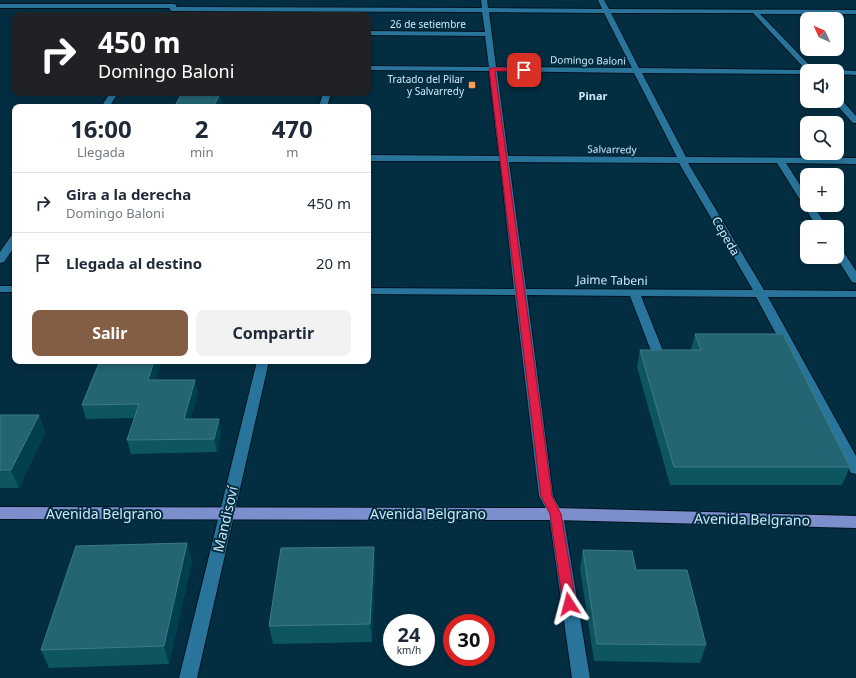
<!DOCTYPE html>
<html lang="es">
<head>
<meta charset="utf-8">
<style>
  :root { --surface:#fff; --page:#f2f2f3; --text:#1f2937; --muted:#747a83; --line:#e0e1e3; --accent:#835d44 }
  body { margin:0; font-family:"Noto Sans",sans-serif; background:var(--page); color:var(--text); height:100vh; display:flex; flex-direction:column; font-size:15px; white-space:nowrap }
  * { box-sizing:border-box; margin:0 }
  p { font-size:13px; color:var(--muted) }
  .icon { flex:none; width:22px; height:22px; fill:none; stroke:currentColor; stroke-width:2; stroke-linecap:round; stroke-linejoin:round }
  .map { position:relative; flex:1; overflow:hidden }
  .panel { position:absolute; left:12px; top:104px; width:359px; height:260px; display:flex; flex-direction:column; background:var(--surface); border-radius:8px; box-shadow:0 2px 6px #0003 }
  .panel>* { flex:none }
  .banner { position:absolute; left:12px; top:12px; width:359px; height:84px; border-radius:8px; box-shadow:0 2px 6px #0003; background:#202124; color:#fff; overflow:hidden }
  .needle { width:26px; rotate:315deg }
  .fabs { position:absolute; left:800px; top:12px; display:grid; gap:8px }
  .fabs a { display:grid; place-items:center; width:44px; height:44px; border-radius:8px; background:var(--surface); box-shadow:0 2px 6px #0003; font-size:20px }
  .speed { position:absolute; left:383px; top:614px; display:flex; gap:8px; font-size:20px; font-weight:700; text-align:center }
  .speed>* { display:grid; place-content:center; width:52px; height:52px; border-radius:50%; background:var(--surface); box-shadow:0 2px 6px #0003; line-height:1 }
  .speed small { font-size:10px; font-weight:400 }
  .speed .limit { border:6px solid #d22; background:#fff; color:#111 }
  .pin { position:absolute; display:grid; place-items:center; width:34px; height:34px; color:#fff; margin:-17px; border-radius:8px; box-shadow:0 2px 6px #0006 }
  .me { position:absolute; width:44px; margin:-22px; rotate:351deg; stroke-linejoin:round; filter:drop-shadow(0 0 3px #0008) }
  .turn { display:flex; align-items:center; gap:14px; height:84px; padding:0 20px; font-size:18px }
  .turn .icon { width:52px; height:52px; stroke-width:2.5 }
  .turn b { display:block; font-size:28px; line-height:34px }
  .eta { display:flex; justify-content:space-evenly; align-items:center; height:68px; text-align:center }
  .eta b { font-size:24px; font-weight:700; line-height:28px }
  .primary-button { display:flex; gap:8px; margin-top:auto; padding:8px 20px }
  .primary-button a { flex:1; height:46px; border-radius:8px; background:var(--accent); color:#fff; font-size:16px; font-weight:700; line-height:46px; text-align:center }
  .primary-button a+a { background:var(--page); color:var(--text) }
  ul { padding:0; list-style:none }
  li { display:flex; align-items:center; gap:12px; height:60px; padding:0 20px; border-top:1px solid var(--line) }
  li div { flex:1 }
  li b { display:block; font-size:15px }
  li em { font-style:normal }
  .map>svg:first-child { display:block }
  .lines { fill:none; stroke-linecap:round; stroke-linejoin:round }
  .minor-casing { stroke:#001420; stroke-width:2 }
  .major-casing { stroke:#001420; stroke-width:2 }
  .minor { fill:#29749b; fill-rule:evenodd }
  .major { fill:#7c8ecb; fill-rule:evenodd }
  .wall { fill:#0e5562 }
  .shaded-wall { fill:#013e4e }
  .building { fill:#236573; stroke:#3e7a88 }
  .route { fill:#e11d48; stroke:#92132f }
  .poi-dot { fill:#fd9c55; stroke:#032d41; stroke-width:1.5 }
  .labels { text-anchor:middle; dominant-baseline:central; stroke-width:4; stroke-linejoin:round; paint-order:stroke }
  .far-street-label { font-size:10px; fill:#cde9fa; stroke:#032d41 }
  .far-poi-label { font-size:10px; fill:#cde9fa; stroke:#032d41; text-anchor:end }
  .far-neighbourhood-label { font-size:11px; font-weight:bold; fill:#cde9fa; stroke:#032d41 }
  .street-label { font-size:12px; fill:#cde9fa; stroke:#032d41 }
  .near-street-label { font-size:14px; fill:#cde9fa; stroke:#032d41 }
</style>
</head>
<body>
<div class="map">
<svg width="856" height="678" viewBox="0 0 856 678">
  <rect width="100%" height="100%" fill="#032d41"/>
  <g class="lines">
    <!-- minor casing -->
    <g class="minor-casing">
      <g id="minor">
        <path d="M481,0H487L488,8L602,9L598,0H604L609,9L856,10V14H760L815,71H807V74L642,73L686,157L856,158V164L786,163L807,196V205H813L827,227H817L777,163H688L764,290L856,291V297H768L856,456V474L851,473L849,469L756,297L641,296L665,356L663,359H655L653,356L630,296L527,295L553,496L563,514L590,678H572L549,514L539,496L515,295L368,294V288L514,289L500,161H368V155L499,156L489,71L368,70V66L489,67L485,36L368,35V31L485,32L482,12L172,11L170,10V8H0V4H174L176,5V7L482,8ZM489,12L604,13L632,68L496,67ZM611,13H753L806,70L639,68ZM497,71L634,73L677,157L508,156ZM509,162L679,163L753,290L526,289Z"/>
        <polygon points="837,70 856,71 856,75 837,74 837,71 834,71"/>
        <polygon points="110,93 118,93 109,107 101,107"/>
        <polygon points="323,93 331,93 327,107 319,107"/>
        <polygon points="837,98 840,98 856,116 856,123 853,123 834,102 837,101"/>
        <polygon points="15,235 15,246 4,262 0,263 0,252 11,236"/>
        <polygon points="837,247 841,248 856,271 856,283 852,282 836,257"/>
        <rect x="0" y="286" width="15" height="6"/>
        <polygon points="257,361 269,361 197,678 179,678"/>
      </g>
    </g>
    <!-- major casing -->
    <g class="major-casing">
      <polygon id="major" points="0,507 556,508 856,516 856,528 556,520 0,519"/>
    </g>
    <!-- minor -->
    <use href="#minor" class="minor"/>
    <!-- major -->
    <use href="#major" class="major"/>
  </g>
  <!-- wall -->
  <g class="wall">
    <polygon points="222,103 220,107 175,107 175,106"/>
    <polygon points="695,334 850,467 842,485 670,485 637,367 640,350 691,350"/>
    <polygon points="100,361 161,361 155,380 198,393 190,419 221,432 217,452 131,454 127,440 135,418 86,419 82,405"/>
    <polygon points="0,415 39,415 45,433 19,488 0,488"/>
    <polygon points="187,543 192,561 169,664 49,668 41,650"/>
    <polygon points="583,550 636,570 706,645 700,663 594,661 580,568"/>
    <polygon points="375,564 372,642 273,644 269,626"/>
  </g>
  <!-- shaded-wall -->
  <g class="shaded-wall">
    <polygon points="220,93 222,103 220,107 214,107"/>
    <polygon points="154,361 161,361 151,393 148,380"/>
    <polygon points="195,380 198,393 187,433 184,419"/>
    <polygon points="39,415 45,433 19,488 11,470"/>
    <polygon points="219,419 221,432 217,452 214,439"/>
    <polygon points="187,543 192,561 169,664 164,646"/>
    <polygon points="374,547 375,564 372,642 370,624"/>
  </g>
  <!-- building -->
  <g class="building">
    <polygon points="182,93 220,93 214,106 175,106"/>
    <polygon points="695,334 783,334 850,467 674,467 640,350 701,350"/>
    <polygon points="100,361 154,361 148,380 195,380 184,419 219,419 214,439 127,440 139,404 82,405"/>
    <polygon points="0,415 39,415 11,470 0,470"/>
    <polygon points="187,543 164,646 41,650 76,546"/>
    <polygon points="374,547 370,624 269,626 281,548"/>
    <polygon points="583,550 632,551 636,570 687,570 706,645 597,644"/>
  </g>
  <!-- route -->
  <polygon class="route" points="492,68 524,68 527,70 524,71 495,71 552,496 561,514 576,604 574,607 569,609 565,607 563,604 550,514 541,496 489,69"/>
  <!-- markers -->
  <rect class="poi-dot" x="468" y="81" width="8" height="8" rx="2"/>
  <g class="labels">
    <!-- far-street labels -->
    <g class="far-street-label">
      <text x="428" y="24">26 de setiembre</text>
      <text transform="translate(588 60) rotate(1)">Domingo Baloni</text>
      <text transform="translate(612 149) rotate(1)">Salvarredy</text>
    </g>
    <!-- far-poi labels -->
    <g class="far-poi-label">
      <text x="464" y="79">Tratado del Pilar<tspan x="464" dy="12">y Salvarredy</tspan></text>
    </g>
    <!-- far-neighbourhood labels -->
    <g class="far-neighbourhood-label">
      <text x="593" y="95">Pinar</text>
    </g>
    <!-- street labels -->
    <g class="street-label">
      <text transform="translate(726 236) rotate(60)">Cepeda</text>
      <text transform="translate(612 280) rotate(1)">Jaime Tabeni</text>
    </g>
    <!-- near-street labels -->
    <g class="near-street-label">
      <text x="104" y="513">Avenida Belgrano</text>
      <text x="428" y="513">Avenida Belgrano</text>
      <text transform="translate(225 519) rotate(-77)">Mandisoví</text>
      <text transform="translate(752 519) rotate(1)">Avenida Belgrano</text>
    </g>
  </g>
</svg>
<div class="fabs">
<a><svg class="needle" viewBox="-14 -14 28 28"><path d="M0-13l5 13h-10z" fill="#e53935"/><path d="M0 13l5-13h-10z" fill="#747a83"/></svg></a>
<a><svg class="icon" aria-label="sound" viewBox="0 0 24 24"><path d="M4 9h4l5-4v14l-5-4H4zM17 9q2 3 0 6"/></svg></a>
<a><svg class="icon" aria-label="search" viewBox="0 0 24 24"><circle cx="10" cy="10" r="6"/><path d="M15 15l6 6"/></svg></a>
<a>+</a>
<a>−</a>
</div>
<div class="speed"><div>24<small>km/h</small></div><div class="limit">30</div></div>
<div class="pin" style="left:524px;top:70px;background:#d93025"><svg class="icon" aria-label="arrive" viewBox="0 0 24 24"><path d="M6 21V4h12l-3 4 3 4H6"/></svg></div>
<svg class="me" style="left:569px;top:604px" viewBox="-20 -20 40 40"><path d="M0-17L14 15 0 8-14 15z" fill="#e11d48" stroke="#fff" stroke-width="4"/></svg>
<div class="banner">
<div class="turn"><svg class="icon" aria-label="right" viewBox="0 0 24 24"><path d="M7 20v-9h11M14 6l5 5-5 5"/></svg><div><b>450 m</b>Domingo Baloni</div></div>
</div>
<section class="panel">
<div class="eta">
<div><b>16:00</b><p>Llegada</p></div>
<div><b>2</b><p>min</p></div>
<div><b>470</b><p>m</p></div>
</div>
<ul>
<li><svg class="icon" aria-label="right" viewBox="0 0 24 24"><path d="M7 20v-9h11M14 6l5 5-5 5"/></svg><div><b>Gira a la derecha</b><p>Domingo Baloni</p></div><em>450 m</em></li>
<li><svg class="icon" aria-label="arrive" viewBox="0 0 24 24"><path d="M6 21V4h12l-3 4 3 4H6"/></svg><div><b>Llegada al destino</b></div><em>20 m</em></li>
</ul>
<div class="primary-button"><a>Salir</a><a>Compartir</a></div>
</section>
</div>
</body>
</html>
